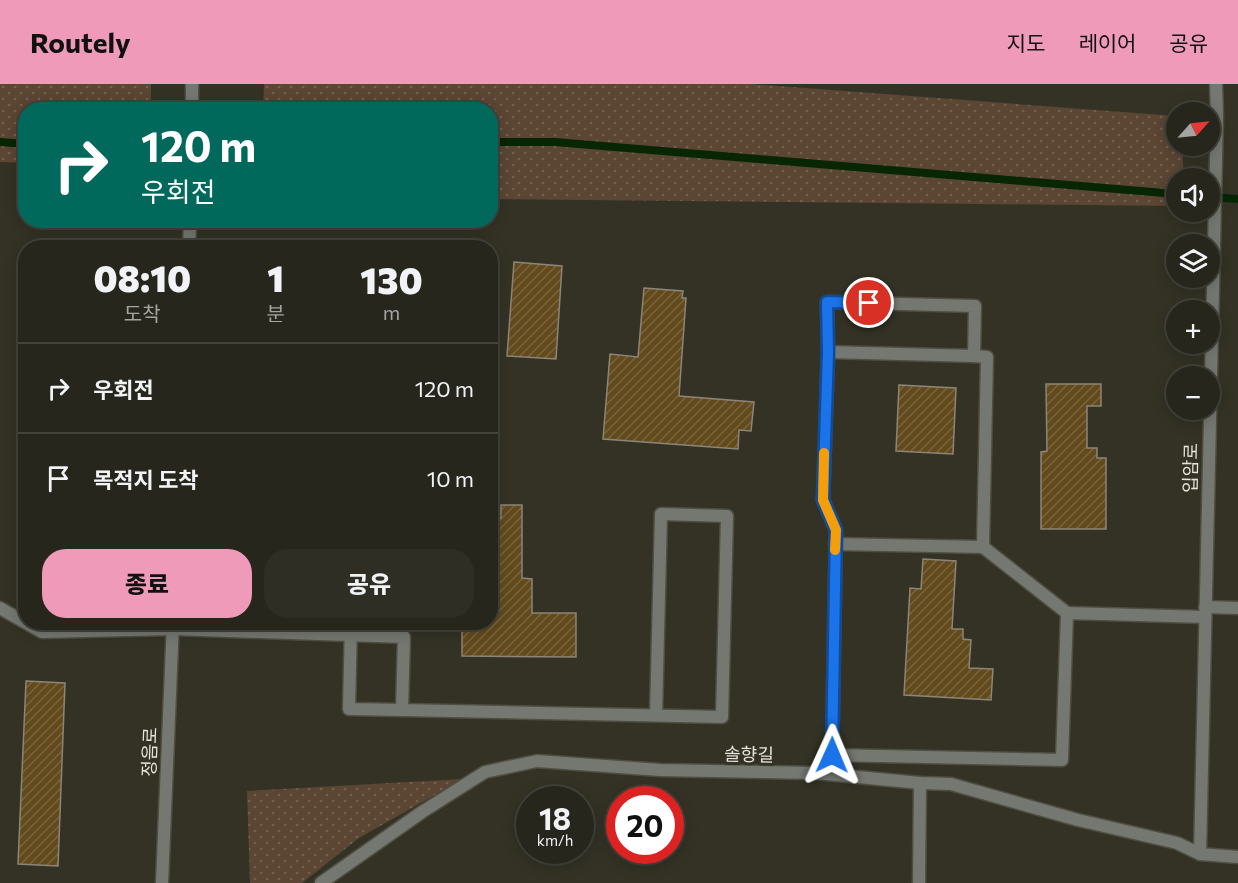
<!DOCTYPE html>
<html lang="ko">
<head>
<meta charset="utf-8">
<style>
  :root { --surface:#26261c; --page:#2e2e25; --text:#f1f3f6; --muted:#a4a5a3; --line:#42433b; --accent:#ef9ab8 }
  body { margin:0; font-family:Commissioner,"Noto Sans KR",sans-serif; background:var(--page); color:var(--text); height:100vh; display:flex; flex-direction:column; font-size:22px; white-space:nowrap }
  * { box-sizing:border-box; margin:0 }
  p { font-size:20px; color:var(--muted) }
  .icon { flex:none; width:33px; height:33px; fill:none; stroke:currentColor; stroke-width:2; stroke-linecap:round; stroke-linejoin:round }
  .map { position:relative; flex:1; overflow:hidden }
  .panel { position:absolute; left:18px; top:156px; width:480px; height:390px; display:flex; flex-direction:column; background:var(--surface); border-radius:24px; box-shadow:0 3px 15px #0003,0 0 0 2px var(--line) }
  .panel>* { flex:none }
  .top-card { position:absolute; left:18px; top:18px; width:480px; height:126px; border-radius:24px; box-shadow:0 3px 15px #0003,0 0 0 2px var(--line); background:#00695c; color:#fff; overflow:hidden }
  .needle { width:39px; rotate:63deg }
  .controls { position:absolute; left:1166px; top:18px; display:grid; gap:12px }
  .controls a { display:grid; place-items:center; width:54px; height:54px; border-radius:50%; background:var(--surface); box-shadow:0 3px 15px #0003,0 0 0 2px var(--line); font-size:30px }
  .speed { position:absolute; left:516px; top:702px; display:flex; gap:12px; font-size:30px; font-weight:700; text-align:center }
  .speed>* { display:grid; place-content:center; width:78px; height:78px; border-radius:50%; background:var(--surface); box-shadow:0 3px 15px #0003,0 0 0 2px var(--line); line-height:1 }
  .speed small { font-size:15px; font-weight:400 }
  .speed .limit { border:9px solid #d22; background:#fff; color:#111 }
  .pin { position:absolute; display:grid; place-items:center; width:51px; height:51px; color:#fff; margin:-26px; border:3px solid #fff; border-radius:50%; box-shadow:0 2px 6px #0007 }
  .me { position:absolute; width:66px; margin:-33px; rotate:1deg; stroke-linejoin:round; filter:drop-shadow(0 0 4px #0008) }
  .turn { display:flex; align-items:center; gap:21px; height:126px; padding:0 24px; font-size:27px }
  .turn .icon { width:78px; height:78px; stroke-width:2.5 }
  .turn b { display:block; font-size:42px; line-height:51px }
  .eta { display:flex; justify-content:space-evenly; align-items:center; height:102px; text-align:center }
  .eta b { font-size:36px; font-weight:800; line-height:42px }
  .action { display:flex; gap:12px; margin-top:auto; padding:12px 24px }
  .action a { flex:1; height:69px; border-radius:24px; background:var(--accent); color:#111; font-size:24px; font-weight:800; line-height:69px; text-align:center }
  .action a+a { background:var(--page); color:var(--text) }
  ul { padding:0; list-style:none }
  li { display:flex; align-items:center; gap:18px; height:90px; padding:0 24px; border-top:2px solid var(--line) }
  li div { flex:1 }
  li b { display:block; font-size:22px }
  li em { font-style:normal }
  header { display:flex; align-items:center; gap:36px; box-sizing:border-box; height:84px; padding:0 30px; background:var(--accent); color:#111 }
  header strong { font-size:28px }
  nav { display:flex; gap:33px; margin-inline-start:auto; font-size:21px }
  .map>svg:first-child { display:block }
  .green { fill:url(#green-dots) }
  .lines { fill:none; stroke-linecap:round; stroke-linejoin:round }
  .stream { stroke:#062604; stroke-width:8 }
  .building { fill:url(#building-hatch); stroke:#8d8578; stroke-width:1.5 }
  .lane-casing { stroke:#4f4e42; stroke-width:15 }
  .street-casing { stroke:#4f4e42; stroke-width:15 }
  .lane { stroke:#757771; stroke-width:12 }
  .street { stroke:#757771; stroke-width:12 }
  .route-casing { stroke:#114b97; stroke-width:15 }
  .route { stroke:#1a73e8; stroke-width:10 }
  .slow { stroke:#f59e0b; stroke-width:10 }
  .labels { text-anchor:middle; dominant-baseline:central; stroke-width:6; stroke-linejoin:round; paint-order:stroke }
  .street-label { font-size:18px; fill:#e4e3dc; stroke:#333225 }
</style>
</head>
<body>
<header>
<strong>Routely</strong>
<nav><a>지도</a><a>레이어</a><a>공유</a></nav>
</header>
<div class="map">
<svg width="1238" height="799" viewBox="0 0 1238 799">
  <defs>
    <pattern id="green-dots" width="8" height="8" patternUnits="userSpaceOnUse" patternTransform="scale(1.5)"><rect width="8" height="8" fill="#5b4533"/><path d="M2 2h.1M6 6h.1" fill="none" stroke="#726050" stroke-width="1.8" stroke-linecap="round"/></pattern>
    <pattern id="building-hatch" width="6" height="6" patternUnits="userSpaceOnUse" patternTransform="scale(1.5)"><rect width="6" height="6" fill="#624a1d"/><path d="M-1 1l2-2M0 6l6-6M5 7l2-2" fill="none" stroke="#78643d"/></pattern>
  </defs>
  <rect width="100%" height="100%" fill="#333225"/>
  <!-- green -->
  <g class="green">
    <polygon points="0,0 151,0 151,25 26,26 25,79 0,78"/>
    <polygon points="264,0 752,0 1176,32 1176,62 1182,62 1184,94 1176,94 1176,122 491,115 490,26 263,25"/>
    <polygon points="463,695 359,754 302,799 250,799 247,707"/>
  </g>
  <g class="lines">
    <!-- stream -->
    <g class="stream">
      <polyline points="0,58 26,60"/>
      <polyline points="490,58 555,58 1176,110"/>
      <polyline points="1209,113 1238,115"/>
    </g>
  </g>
  <!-- building -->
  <g class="building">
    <polygon points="514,178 562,182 556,275 507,272"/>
    <polygon points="644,204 683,207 682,214 686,214 679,312 754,318 751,347 739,346 738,365 603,355 610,270 638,273"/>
    <polygon points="1046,300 1101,300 1101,322 1087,322 1087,364 1097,364 1097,374 1106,374 1106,445 1041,445 1041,368 1047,367"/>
    <polygon points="899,301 956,304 953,370 896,367"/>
    <polygon points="501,421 522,421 522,494 532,495 532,529 576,529 576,573 462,572 462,538 490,538 490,434 501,434"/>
    <polygon points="923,475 956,477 952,545 963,545 963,555 971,556 969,584 993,585 991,616 904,611 910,504 921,505"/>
    <polygon points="26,597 65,599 58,782 18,780"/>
  </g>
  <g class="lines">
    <!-- lane casing -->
    <g class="lane-casing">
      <g id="lane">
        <polyline points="828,268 974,272 975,222 827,218 828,268 823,416 836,446 832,671 1062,676 1067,529 1205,533"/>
        <polyline points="974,272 987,273 983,463"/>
        <polyline points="835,460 983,463 1067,529"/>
        <polyline points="1205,523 1238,524"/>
        <polyline points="0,524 42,548 173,545 404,553 402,626 722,633 727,432 661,430 656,631"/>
        <polyline points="351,538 349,625 402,626"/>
      </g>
    </g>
    <!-- street casing -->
    <g class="street-casing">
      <g id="street">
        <polyline points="192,0 192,26"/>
        <polyline points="189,164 190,136"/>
        <polyline points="1200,770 1217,32 1216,0"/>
        <polyline points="162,799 173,538"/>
        <polyline points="321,799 422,728 485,688 537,677 660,686 816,689 920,699 951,700 1078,736 1177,759 1200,770 1238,773"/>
        <polyline points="919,799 920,699"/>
      </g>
    </g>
    <!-- lane -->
    <use href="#lane" class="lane"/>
    <!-- street -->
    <use href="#street" class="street"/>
  </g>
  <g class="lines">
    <!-- route casing -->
    <g class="route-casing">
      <polyline id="route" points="832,671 836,446 823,416 828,268 827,218 869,219"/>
    </g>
    <!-- route -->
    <use href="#route" class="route"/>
    <!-- slow -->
    <polyline class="slow" points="824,369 823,416 836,446 835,466"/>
  </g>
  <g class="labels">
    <!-- street labels -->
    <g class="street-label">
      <text transform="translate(1190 384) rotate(-89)">입암로</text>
      <text transform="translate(149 668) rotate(-88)">정음로</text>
      <text transform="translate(749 670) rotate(1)">솔향길</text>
    </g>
  </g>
</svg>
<div class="controls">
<a><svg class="needle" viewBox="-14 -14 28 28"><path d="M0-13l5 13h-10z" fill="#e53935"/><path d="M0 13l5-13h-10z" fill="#a4a5a3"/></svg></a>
<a><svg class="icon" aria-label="sound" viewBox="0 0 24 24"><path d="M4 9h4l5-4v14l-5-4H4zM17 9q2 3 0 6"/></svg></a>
<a><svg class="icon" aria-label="layers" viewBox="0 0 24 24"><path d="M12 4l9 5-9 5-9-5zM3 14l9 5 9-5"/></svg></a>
<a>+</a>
<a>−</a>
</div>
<div class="speed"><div>18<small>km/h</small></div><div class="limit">20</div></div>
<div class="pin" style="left:869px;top:219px;background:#d93025"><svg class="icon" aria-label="arrive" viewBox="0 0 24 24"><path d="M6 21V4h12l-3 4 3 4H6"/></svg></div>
<svg class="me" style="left:832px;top:671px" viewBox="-20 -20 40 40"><path d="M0-17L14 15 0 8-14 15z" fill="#1a73e8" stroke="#fff" stroke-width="4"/></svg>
<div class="top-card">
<div class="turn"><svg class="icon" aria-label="right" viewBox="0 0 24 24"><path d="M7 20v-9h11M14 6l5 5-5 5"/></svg><div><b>120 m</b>우회전</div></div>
</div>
<section class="panel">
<div class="eta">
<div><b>08:10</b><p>도착</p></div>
<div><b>1</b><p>분</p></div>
<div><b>130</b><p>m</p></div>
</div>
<ul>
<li><svg class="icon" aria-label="right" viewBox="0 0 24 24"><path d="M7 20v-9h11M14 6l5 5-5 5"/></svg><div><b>우회전</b></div><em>120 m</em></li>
<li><svg class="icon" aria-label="arrive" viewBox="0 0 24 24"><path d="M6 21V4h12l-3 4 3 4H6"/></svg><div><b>목적지 도착</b></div><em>10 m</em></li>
</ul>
<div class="action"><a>종료</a><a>공유</a></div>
</section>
</div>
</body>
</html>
